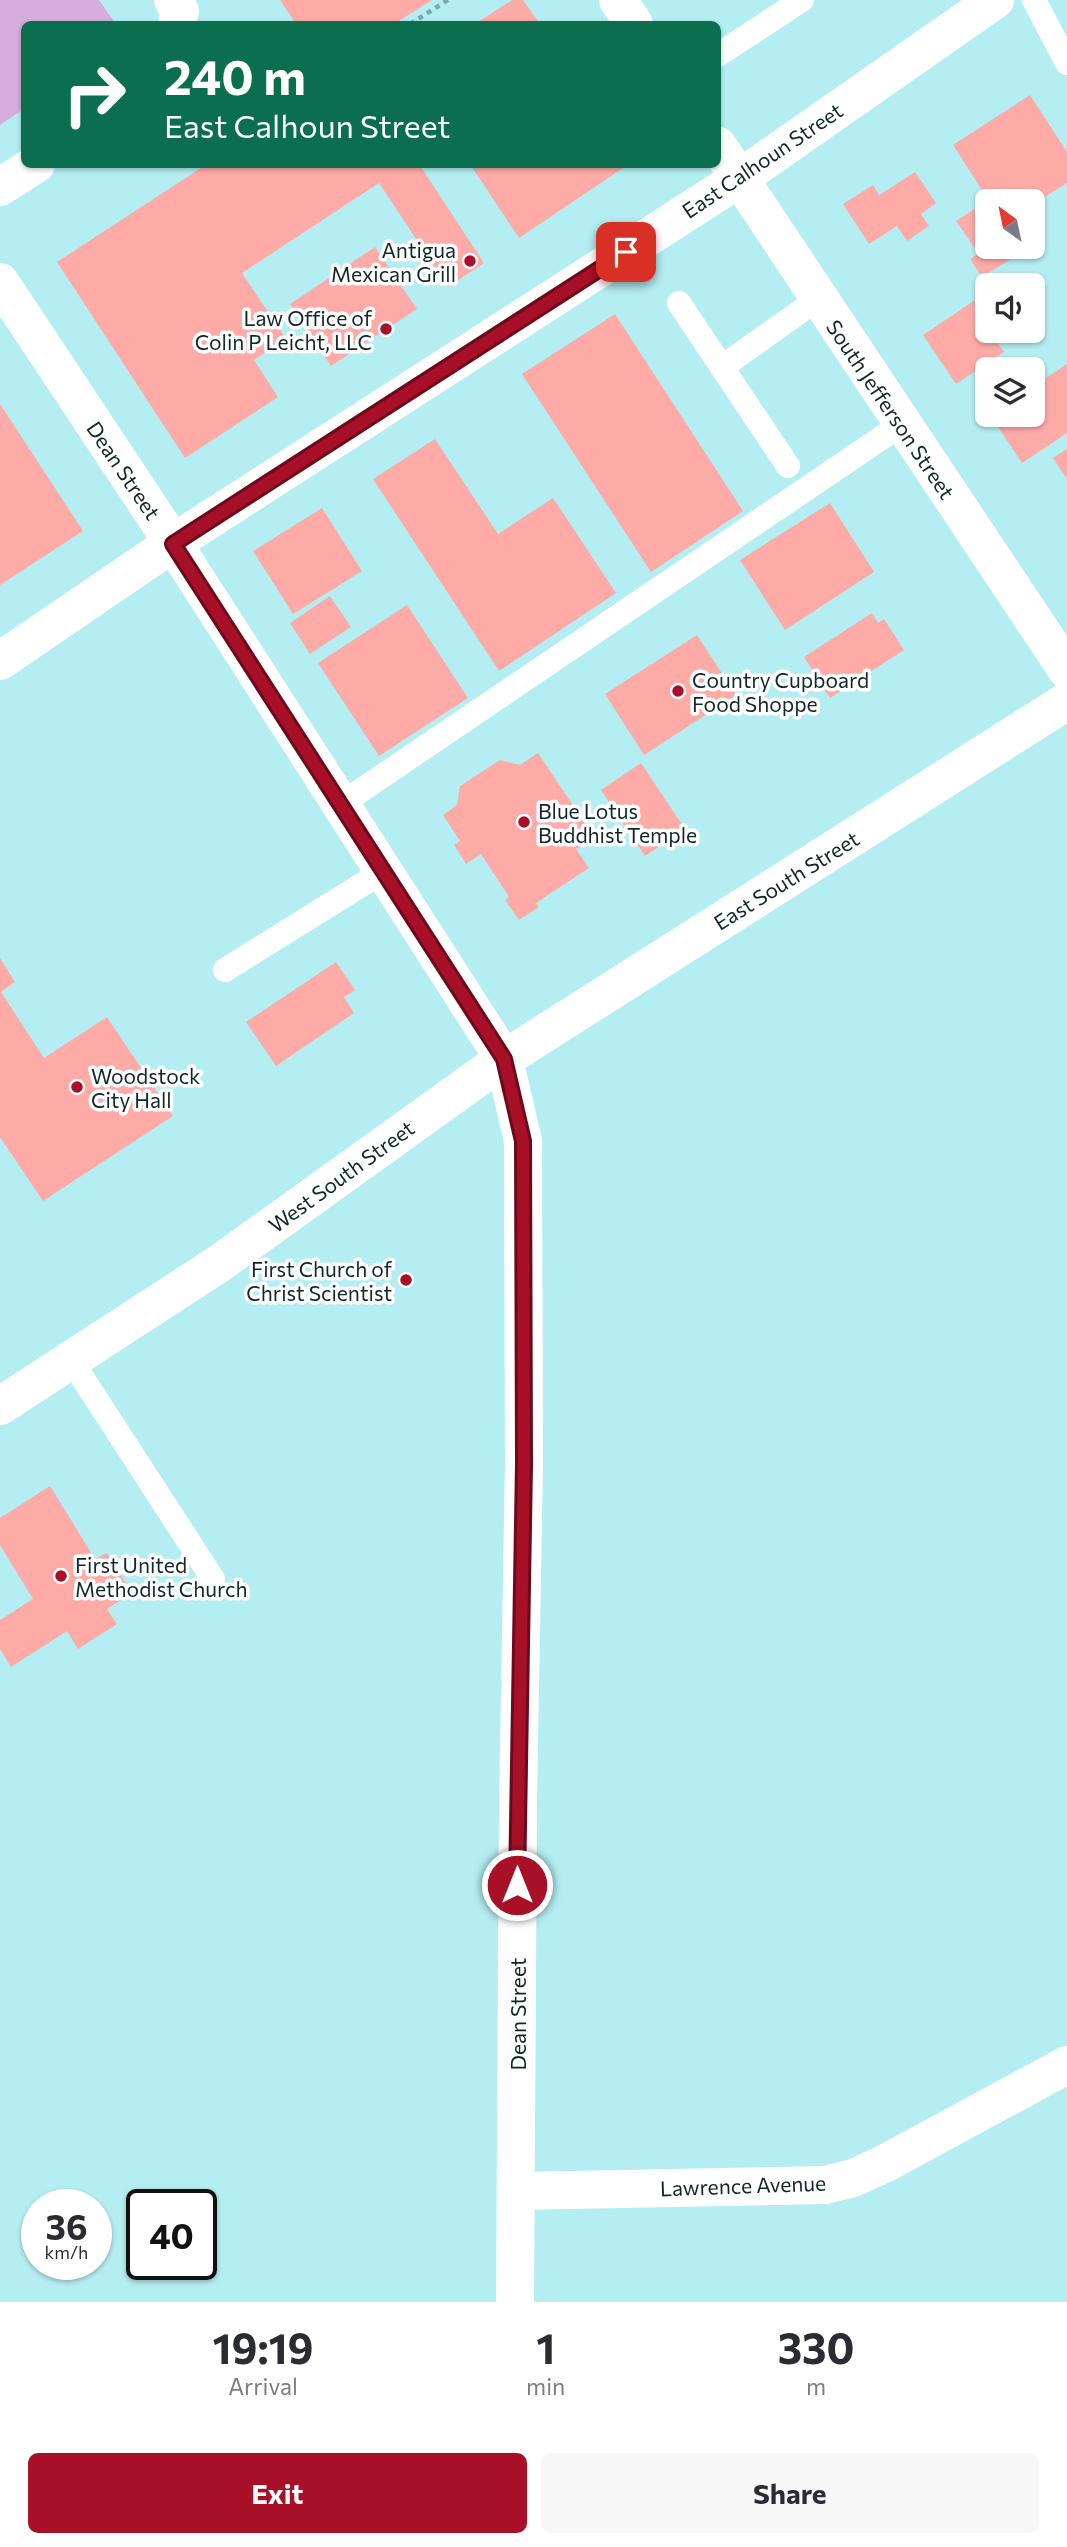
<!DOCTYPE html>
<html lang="en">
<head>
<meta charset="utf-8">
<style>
  :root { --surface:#fff; --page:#f7f7f7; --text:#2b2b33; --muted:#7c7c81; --accent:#a81028 }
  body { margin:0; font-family:Commissioner,sans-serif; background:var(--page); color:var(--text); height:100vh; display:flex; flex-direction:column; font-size:26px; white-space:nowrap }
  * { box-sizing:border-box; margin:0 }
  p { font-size:23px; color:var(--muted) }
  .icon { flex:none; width:38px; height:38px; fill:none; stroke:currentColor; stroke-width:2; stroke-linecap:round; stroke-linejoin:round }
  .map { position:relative; height:2302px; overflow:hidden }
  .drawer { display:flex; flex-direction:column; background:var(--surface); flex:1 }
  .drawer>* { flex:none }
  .hud { position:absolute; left:21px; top:21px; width:700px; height:147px; border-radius:10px; box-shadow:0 2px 5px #0004; background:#0b6e4f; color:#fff; overflow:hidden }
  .needle { width:46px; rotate:327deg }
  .controls { position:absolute; left:975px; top:189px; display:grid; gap:14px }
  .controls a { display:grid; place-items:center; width:70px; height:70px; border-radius:10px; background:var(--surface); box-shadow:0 2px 5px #0004; font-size:35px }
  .speed { position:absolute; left:21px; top:2189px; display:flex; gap:14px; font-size:35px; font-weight:700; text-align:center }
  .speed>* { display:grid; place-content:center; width:91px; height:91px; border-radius:50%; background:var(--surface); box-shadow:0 2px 5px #0004; line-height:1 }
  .speed small { font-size:18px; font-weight:400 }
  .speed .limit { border:4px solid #111; border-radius:10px; background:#fff; color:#111 }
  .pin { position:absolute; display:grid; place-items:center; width:60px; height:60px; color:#fff; margin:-30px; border-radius:14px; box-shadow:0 4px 10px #0006 }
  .me { position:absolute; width:77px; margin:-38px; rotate:0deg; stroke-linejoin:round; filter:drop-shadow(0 0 5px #0008) }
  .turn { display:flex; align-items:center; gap:24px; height:147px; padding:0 28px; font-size:32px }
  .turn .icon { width:91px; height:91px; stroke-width:2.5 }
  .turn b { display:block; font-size:49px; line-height:60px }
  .eta { display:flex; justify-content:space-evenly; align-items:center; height:119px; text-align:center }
  .eta b { font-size:42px; font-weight:700; line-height:49px }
  .button { display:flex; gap:14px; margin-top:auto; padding:14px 28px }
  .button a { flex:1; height:80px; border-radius:10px; background:var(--accent); color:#fff; font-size:28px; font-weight:700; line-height:80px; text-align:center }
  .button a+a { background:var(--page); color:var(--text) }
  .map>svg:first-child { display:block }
  .green { fill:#d5aedc }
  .building { fill:#feaba8 }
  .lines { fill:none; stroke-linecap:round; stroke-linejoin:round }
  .path { stroke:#7ba9ad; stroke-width:4.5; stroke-dasharray:5 5; stroke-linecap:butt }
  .lane { stroke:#fff; stroke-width:24 }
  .street { stroke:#fff; stroke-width:38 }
  .secondary { stroke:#fff; stroke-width:38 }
  .route-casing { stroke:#6d0a1a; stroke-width:18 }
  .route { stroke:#a81028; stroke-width:12 }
  .poi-dot { fill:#a81028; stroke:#fff; stroke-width:2.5 }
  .labels { text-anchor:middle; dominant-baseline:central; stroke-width:7; stroke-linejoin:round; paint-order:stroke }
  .street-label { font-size:21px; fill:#102729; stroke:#fff }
  .poi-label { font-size:21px; fill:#102729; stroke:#fff; text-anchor:start }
</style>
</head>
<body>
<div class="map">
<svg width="1067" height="2302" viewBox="0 0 1067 2302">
  <rect width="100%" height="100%" fill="#b4eef2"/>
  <!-- green -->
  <polygon class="green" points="0,0 99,0 115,23 24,24 24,109 0,125"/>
  <!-- building -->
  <g class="building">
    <polygon points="280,0 432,0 394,24 296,24"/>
    <polygon points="512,0 523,0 540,24 475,24"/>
    <polygon points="1030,95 1067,152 1067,183 1032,205 1032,201 989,201 953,145"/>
    <polygon points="207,164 419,164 484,263 448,287 379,183 242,273 286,339 254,360 278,397 185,458 57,262"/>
    <polygon points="470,164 629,164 519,238"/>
    <polygon points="915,172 936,203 921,214 929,226 907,241 897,226 869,244 843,204 873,185 879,195"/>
    <polygon points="976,208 987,225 987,242 976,250 956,221"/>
    <polygon points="375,247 417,309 331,366 290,304"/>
    <polygon points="989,247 1003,247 1011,259 982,277 970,259"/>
    <polygon points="987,292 987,331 1018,331 998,344 1004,352 956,384 923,335"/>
    <polygon points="615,314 743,511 651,572 522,374"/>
    <polygon points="1067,364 1067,433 1022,463 990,415 1032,415 1032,387"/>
    <polygon points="0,404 83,531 0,585"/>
    <polygon points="435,439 498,534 553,498 616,593 499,671 373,479"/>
    <polygon points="1067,449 1067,479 1053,458"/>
    <polygon points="830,503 874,572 785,630 740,560"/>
    <polygon points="322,508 362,571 293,614 253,551"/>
    <polygon points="330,596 351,627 310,654 290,623"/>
    <polygon points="407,605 468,698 379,756 318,663"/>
    <polygon points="872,613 878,623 884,619 904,650 830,698 804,657"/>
    <polygon points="697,635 736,695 644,755 605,694"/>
    <polygon points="538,753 594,837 576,849 589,868 536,903 539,907 519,920 505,900 509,897 481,854 466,864 454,845 460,841 443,815 457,805 460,786 500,760 520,765"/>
    <polygon points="641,763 685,829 645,856 601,790"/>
    <polygon points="0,958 15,982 1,992 44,1058 107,1017 173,1116 43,1201 0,1137"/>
    <polygon points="336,962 355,990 344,997 354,1013 276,1066 246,1022"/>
    <polygon points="50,1486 95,1559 107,1553 132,1593 107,1609 117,1624 78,1649 67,1631 11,1667 0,1649 0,1620 33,1599 0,1545 0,1518"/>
  </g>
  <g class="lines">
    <!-- path -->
    <polyline class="path" points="410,24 448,0"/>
    <!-- lane -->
    <g class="lane">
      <polyline points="1034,0 1067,63"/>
      <polyline points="718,55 802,0"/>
      <polyline points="679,303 788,466"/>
      <polyline points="722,367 818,299"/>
      <polyline points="341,804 902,424"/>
      <polyline points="225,970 384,871"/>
      <polyline points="71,1360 213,1579"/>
    </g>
    <!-- street -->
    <g class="street">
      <polyline points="173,0 180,11 177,24"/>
      <polyline points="618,0 634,24"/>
      <polyline points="718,146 1067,670"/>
      <polyline points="0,187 36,164"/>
      <polyline points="0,282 173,543 504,1059"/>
      <polyline points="0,661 173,543 740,178 995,0"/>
      <polyline points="516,2191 825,2185 853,2178 884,2164 1067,2065"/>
    </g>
    <!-- secondary -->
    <g class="secondary">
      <polyline points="504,1059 523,1141 524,1464 518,1802 515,2302"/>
      <polyline points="0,1406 220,1263 504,1059 1067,701"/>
    </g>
  </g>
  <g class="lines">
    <!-- route casing -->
    <g class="route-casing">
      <polyline id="route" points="517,1885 524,1464 523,1141 504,1059 173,544 626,252"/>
    </g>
    <!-- route -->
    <use href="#route" class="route"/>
  </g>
  <!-- markers -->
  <g class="poi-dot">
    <circle cx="470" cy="261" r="7"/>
    <circle cx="386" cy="329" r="7"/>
    <circle cx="678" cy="691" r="7"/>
    <circle cx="524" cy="822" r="7"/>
    <circle cx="77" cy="1087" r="7"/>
    <circle cx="406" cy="1280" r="7"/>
    <circle cx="61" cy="1576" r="7"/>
  </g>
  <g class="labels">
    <!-- street labels -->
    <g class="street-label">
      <text transform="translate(762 160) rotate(-34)">East Calhoun Street</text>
      <text transform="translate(891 409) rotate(56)">South Jefferson Street</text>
      <text transform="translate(124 470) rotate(56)">Dean Street</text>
      <text transform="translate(786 880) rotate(-32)">East South Street</text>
      <text transform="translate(341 1176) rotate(-36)">West South Street</text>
      <text transform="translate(517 2014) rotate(-90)">Dean Street</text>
      <text transform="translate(743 2185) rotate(-2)">Lawrence Avenue</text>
    </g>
    <!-- poi labels -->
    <g class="poi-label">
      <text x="456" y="249" text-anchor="end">Antigua<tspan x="456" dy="24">Mexican Grill</tspan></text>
      <text x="372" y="317" text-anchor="end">Law Office of<tspan x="372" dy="24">Colin P Leicht, LLC</tspan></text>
      <text x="692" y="679">Country Cupboard<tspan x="692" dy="24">Food Shoppe</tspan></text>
      <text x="538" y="810">Blue Lotus<tspan x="538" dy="24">Buddhist Temple</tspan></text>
      <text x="91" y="1075">Woodstock<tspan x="91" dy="24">City Hall</tspan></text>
      <text x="392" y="1268" text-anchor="end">First Church of<tspan x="392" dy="24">Christ Scientist</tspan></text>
      <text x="75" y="1564">First United<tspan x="75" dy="24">Methodist Church</tspan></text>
    </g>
  </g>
</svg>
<div class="controls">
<a><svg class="needle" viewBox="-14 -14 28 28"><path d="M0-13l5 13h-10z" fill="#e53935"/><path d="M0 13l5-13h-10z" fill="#7c7c81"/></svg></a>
<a><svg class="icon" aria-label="sound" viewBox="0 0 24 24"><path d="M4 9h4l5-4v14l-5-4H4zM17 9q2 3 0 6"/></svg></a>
<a><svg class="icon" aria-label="layers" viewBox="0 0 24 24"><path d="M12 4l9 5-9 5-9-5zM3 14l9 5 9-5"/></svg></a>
</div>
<div class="speed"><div>36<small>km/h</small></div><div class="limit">40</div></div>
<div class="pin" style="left:626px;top:252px;background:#d93025"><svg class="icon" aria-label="arrive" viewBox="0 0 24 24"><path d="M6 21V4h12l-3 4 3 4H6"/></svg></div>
<svg class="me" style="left:517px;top:1885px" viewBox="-20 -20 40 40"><circle r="17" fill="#a81028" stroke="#fff" stroke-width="3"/><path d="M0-11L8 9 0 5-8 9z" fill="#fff"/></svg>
<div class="hud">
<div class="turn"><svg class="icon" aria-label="right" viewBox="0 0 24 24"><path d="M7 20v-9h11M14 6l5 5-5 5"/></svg><div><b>240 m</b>East Calhoun Street</div></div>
</div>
</div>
<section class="drawer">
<div class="eta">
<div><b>19:19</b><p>Arrival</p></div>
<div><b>1</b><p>min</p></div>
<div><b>330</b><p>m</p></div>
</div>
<div class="button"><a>Exit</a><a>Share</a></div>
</section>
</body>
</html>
